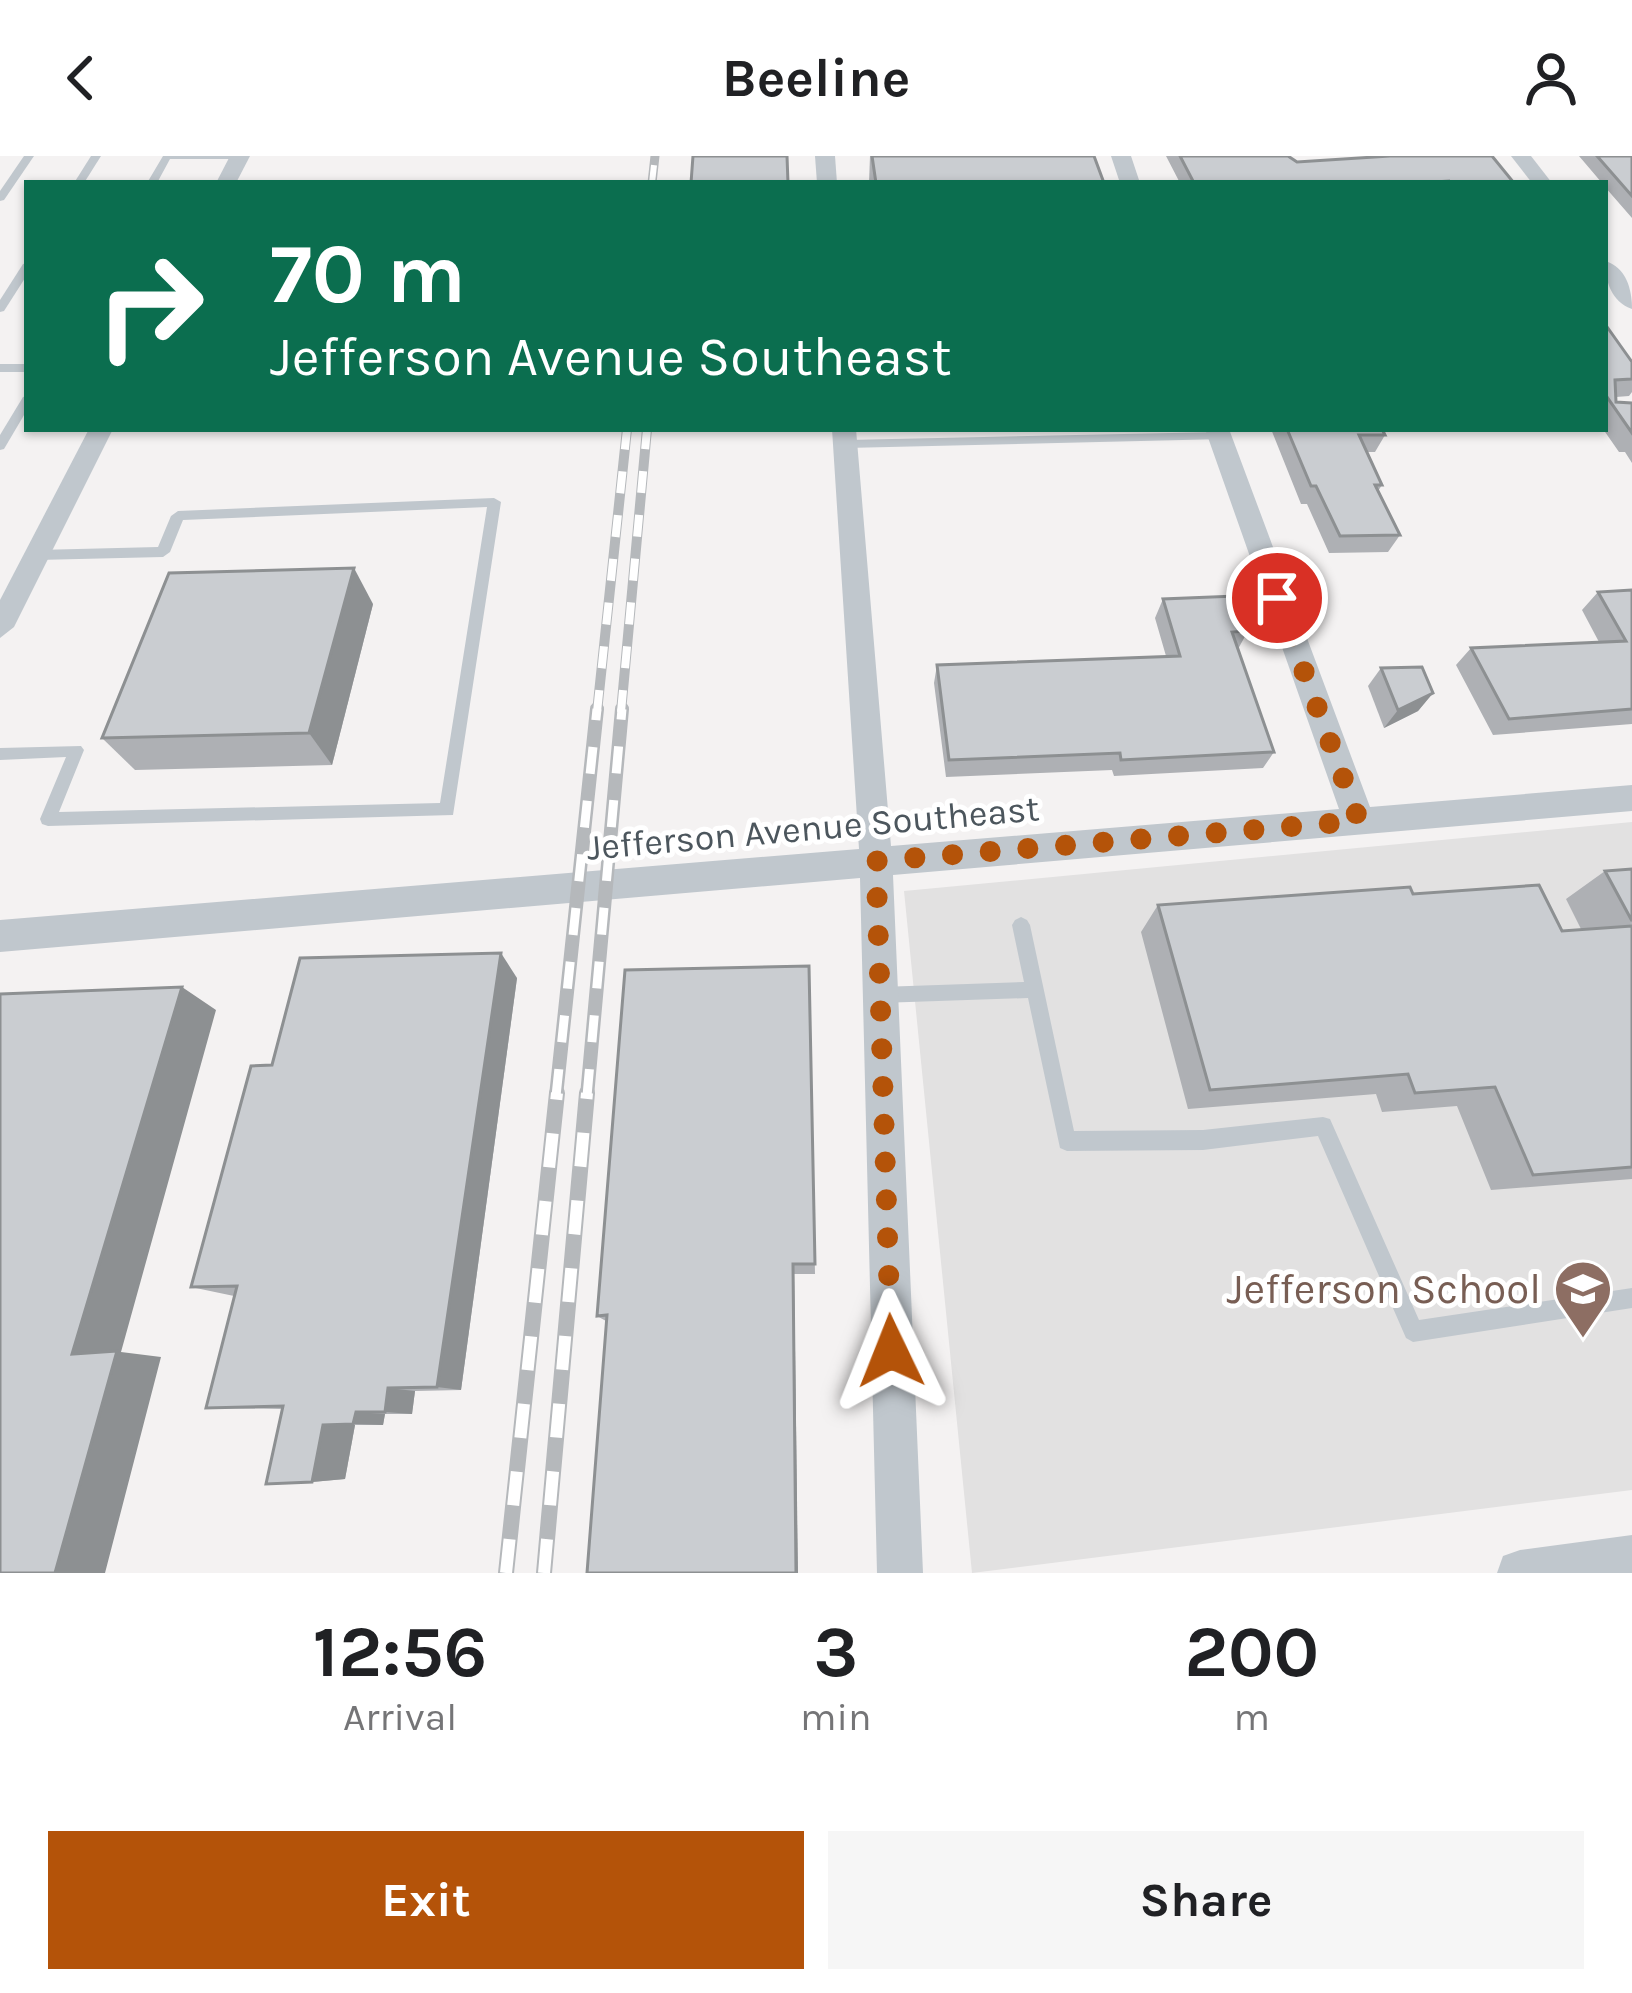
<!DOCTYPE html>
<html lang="en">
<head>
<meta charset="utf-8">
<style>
  :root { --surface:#fff; --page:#f6f6f6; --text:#202124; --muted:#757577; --accent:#b45309 }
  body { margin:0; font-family:Karla,sans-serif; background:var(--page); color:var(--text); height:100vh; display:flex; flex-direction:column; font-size:45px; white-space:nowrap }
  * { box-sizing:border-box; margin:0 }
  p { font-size:39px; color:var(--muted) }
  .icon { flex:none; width:66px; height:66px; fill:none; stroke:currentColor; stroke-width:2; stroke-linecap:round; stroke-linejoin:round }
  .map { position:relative; height:1417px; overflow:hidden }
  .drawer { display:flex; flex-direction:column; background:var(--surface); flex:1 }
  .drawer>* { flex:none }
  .top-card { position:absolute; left:24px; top:24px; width:1584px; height:252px; border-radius:0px; box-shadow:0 3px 9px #0004; background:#0b6e4f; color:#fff; overflow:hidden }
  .pin { position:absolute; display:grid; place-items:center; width:102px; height:102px; color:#fff; margin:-51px; border:6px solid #fff; border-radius:50%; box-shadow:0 3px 12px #0007 }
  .me { position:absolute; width:132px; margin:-66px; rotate:358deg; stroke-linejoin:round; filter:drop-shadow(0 0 9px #0008) }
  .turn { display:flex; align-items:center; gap:42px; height:252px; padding:0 48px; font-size:54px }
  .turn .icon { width:156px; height:156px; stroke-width:2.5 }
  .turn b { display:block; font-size:84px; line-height:102px }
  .eta { display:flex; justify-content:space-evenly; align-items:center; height:204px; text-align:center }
  .eta b { font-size:72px; font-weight:700; line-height:84px }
  .button { display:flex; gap:24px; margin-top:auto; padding:24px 48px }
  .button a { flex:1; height:138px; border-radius:0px; background:var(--accent); color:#fff; font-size:48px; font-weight:700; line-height:138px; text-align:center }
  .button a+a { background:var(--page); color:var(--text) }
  header { display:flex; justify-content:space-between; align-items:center; height:156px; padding:0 48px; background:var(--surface); font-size:54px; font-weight:700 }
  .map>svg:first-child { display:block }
  .education { fill:#e2e1e1 }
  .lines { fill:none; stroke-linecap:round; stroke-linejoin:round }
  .service { fill:#c0c7cd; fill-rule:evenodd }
  .minor { fill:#c0c7cd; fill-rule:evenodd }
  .rail-far3-casing { stroke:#b5b8bb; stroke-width:9 }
  .rail-far2-casing { stroke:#b5b8bb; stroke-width:10 }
  .rail-far1-casing { stroke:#b5b8bb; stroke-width:14 }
  .rail-casing { stroke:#b5b8bb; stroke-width:16 }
  .rail-far3 { stroke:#fff; stroke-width:6; stroke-dasharray:18; stroke-linecap:butt }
  .rail-far2 { stroke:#fff; stroke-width:8; stroke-dasharray:22; stroke-linecap:butt }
  .rail-far1 { stroke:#fff; stroke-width:9; stroke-dasharray:27; stroke-linecap:butt }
  .rail { stroke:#fff; stroke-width:12; stroke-dasharray:34; stroke-linecap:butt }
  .wall { fill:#aeb0b4 }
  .shaded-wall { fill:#8d9092 }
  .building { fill:#cacdd1; stroke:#8d9092; stroke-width:3 }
  .route { stroke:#b45309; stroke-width:21; stroke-dasharray:0 37.8 }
  .labels { text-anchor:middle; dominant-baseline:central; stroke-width:10; stroke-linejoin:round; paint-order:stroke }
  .street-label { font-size:36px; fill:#4c565d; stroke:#fff }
  .near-education-label { font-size:42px; fill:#785e54; stroke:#fff; text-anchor:end }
</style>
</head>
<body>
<header><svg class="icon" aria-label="back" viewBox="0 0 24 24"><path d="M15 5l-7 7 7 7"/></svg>Beeline<svg class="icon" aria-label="person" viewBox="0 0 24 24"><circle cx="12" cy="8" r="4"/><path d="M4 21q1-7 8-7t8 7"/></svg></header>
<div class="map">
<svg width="1632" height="1417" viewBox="0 0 1632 1417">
  <rect width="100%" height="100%" fill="#f4f2f2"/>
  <!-- education -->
  <polygon class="education" points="1632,666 1632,1334 972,1417 904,735"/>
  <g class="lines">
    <!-- service -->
    <g class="service">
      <polygon points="24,0 34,0 4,44 0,45 0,35"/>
      <polygon points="91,0 101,0 84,27 74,27"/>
      <polygon points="163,0 237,0 232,3 170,3 157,27 147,27"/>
      <polygon points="27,107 27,119 4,155 0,156 0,144 23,108"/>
      <rect x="0" y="208" width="27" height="8"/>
      <polygon points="27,240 27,254 4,293 0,294 0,279 23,241"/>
      <polygon points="1220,276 1226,280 1224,283 846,292 840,288 846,284"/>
      <polygon points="494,342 501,346 453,659 48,670 42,668 40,663 66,601 0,604 0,592 81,590 84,594 59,656 440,647 487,351 183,364 170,396 163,401 37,404 30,399 37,394 158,391 171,360 178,355"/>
      <polygon points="1021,761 1027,764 1030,769 1074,975 1203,974 1323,961 1330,963 1419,1164 1632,1132 1632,1152 1413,1186 1406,1182 1318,980 1203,994 1067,995 1060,992 1028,842 880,847 874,845 871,839 874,833 880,831 1024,826 1012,769 1015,764"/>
    </g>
    <!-- minor -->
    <g class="minor">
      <polygon points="230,0 250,0 236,27 216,27"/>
      <polygon points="815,0 835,0 837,27 817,27"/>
      <polygon points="1111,0 1131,0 1140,27 1120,27"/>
      <polygon points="1511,0 1531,0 1552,27 1532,27"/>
      <path d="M1605,105C1626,111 1632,133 1632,153C1611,146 1605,124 1605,105Z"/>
      <polygon points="89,273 113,273 14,471 0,482 0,444"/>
      <polygon points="832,273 856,273 891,690 1339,653 1205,273 1229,273 1370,651 1632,629 1632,655 893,719 923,1417 877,1417 860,722 0,796 0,764 859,693"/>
      <polygon points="1632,1379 1632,1417 1497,1417 1503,1400 1520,1394"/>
    </g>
    <!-- rail-far3 casing -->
    <g class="rail-far3-casing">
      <polyline id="rail-far3" points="652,27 655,0"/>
    </g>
    <!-- rail-far2 casing -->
    <g class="rail-far2-casing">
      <g id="rail-far2">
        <polyline points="597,556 627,273"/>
        <polyline points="621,556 647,273"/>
      </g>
    </g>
    <!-- rail-far1 casing -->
    <g class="rail-far1-casing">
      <g id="rail-far1">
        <polyline points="556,940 597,553"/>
        <polyline points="587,940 622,553"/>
      </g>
    </g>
    <!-- rail casing -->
    <g class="rail-casing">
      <g id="rail">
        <polyline points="506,1417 557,937"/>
        <polyline points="544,1417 587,937"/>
      </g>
    </g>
    <!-- rail-far3 -->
    <use href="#rail-far3" class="rail-far3"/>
    <!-- rail-far2 -->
    <use href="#rail-far2" class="rail-far2"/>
    <!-- rail-far1 -->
    <use href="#rail-far1" class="rail-far1"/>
    <!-- rail -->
    <use href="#rail" class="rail"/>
  </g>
  <!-- wall -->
  <g class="wall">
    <polygon points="870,0 1094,0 1104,27 869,27"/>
    <polygon points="1166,0 1288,0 1297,6 1514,27 1180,27"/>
    <polygon points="1579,0 1632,0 1632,62 1605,31 1605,27 1602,27"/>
    <polygon points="1605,168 1632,223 1632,236 1629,240 1616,241 1616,246 1632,247 1632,307 1625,296 1619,296 1603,273 1605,273"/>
    <polygon points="1271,273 1382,273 1385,279 1375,296 1367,296 1382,329 1378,335 1400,379 1388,396 1329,397 1307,348 1301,348"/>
    <polygon points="1632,434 1632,568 1493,579 1456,509 1471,492 1599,486 1582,454 1598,436"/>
    <polygon points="1163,443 1248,475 1238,493 1274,596 1263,612 1114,620 1112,614 946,621 934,527 937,509 1166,500 1155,462"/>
    <polygon points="373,448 332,609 135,614 102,582"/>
    <polygon points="1381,512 1433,537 1418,555 1384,572 1368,530"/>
    <polygon points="1632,713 1632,1023 1491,1034 1457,950 1382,956 1376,938 1188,953 1141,776 1158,749 1413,738 1562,775 1581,773 1566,743 1605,715"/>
    <polygon points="809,810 815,1118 794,1118 606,1165 597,1160"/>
    <polygon points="517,822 461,1234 415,1235 412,1258 385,1258 383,1269 355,1269 345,1323 312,1326 283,1253 206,1252 234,1140 191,1131 272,909"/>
  </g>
  <!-- shaded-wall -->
  <g class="shaded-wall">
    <polygon points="354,412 373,448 332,609 309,577"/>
    <polygon points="1433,537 1418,555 1384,572 1398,554"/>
    <polygon points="501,797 517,822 461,1234 437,1231"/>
    <polygon points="182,831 216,854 121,1196 161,1201 105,1417 55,1417 72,1198"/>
    <polygon points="793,1108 794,1118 798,1417 796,1417"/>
    <polygon points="388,1232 415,1235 412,1258 385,1256"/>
    <polygon points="356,1256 385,1258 383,1269 353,1268"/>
    <polygon points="323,1269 355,1269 345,1323 312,1326"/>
  </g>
  <!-- building -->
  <g class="building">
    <polygon points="693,0 787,0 788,27 691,27"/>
    <polygon points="872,0 1094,0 1104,27 876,27"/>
    <polygon points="1180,0 1288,0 1297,6 1390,0 1492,0 1514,27 1450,27 1449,25 1418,27 1194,27"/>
    <polygon points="1597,0 1632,0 1632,40"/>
    <polygon points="1605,168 1632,206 1632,223 1615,224 1616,246 1632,247 1632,277 1605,238"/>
    <polygon points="1287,273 1382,273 1385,279 1359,279 1382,329 1375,329 1400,379 1340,380 1316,330 1311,330"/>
    <polygon points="354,412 309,577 102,582 169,417"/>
    <polygon points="1632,434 1632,553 1509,563 1471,492 1626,485 1598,436"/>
    <polygon points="1236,440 1248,475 1232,476 1274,596 1121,604 1120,597 949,604 937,509 1180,500 1163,443"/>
    <polygon points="1422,511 1433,537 1398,554 1381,512"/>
    <polygon points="1632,713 1632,765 1605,715"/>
    <polygon points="1539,729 1562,775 1632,770 1632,1011 1533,1019 1495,931 1415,937 1408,918 1210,934 1158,749 1410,731 1413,738"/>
    <polygon points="501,797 437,1231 388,1232 385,1256 356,1256 353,1268 323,1269 312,1326 266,1328 283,1250 206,1252 237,1130 191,1131 251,910 272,909 300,802"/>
    <polygon points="809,810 815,1108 793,1108 796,1417 587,1417 607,1159 597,1160 625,814"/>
    <polygon points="182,831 72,1198 117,1195 55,1417 0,1417 0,838"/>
  </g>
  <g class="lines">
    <!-- route -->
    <polyline class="route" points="891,1195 876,705 1359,665 1277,442"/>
  </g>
  <!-- icons -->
  <defs>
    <g id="school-pin" transform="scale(3)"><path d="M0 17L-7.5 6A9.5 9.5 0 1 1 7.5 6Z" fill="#8d6e63" stroke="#fff"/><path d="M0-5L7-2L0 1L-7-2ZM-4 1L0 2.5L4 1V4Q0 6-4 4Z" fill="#fff"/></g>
  </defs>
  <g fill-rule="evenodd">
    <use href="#school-pin" x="1583" y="1133"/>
  </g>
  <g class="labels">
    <!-- street labels -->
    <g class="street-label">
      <text transform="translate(813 672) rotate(-5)">Jefferson Avenue Southeast</text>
    </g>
    <!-- near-education labels -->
    <g class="near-education-label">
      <text x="1541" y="1133">Jefferson School</text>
    </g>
  </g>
</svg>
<div class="pin" style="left:1277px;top:442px;background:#d93025"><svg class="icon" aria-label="arrive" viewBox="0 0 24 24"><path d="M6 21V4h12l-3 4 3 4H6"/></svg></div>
<svg class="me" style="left:891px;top:1195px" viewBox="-20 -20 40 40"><path d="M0-17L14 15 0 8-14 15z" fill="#b45309" stroke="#fff" stroke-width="4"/></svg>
<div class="top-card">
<div class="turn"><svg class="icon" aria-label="right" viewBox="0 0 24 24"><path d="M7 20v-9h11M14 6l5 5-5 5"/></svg><div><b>70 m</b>Jefferson Avenue Southeast</div></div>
</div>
</div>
<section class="drawer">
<div class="eta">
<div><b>12:56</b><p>Arrival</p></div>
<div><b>3</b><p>min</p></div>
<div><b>200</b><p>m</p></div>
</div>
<div class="button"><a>Exit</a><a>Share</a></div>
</section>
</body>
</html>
